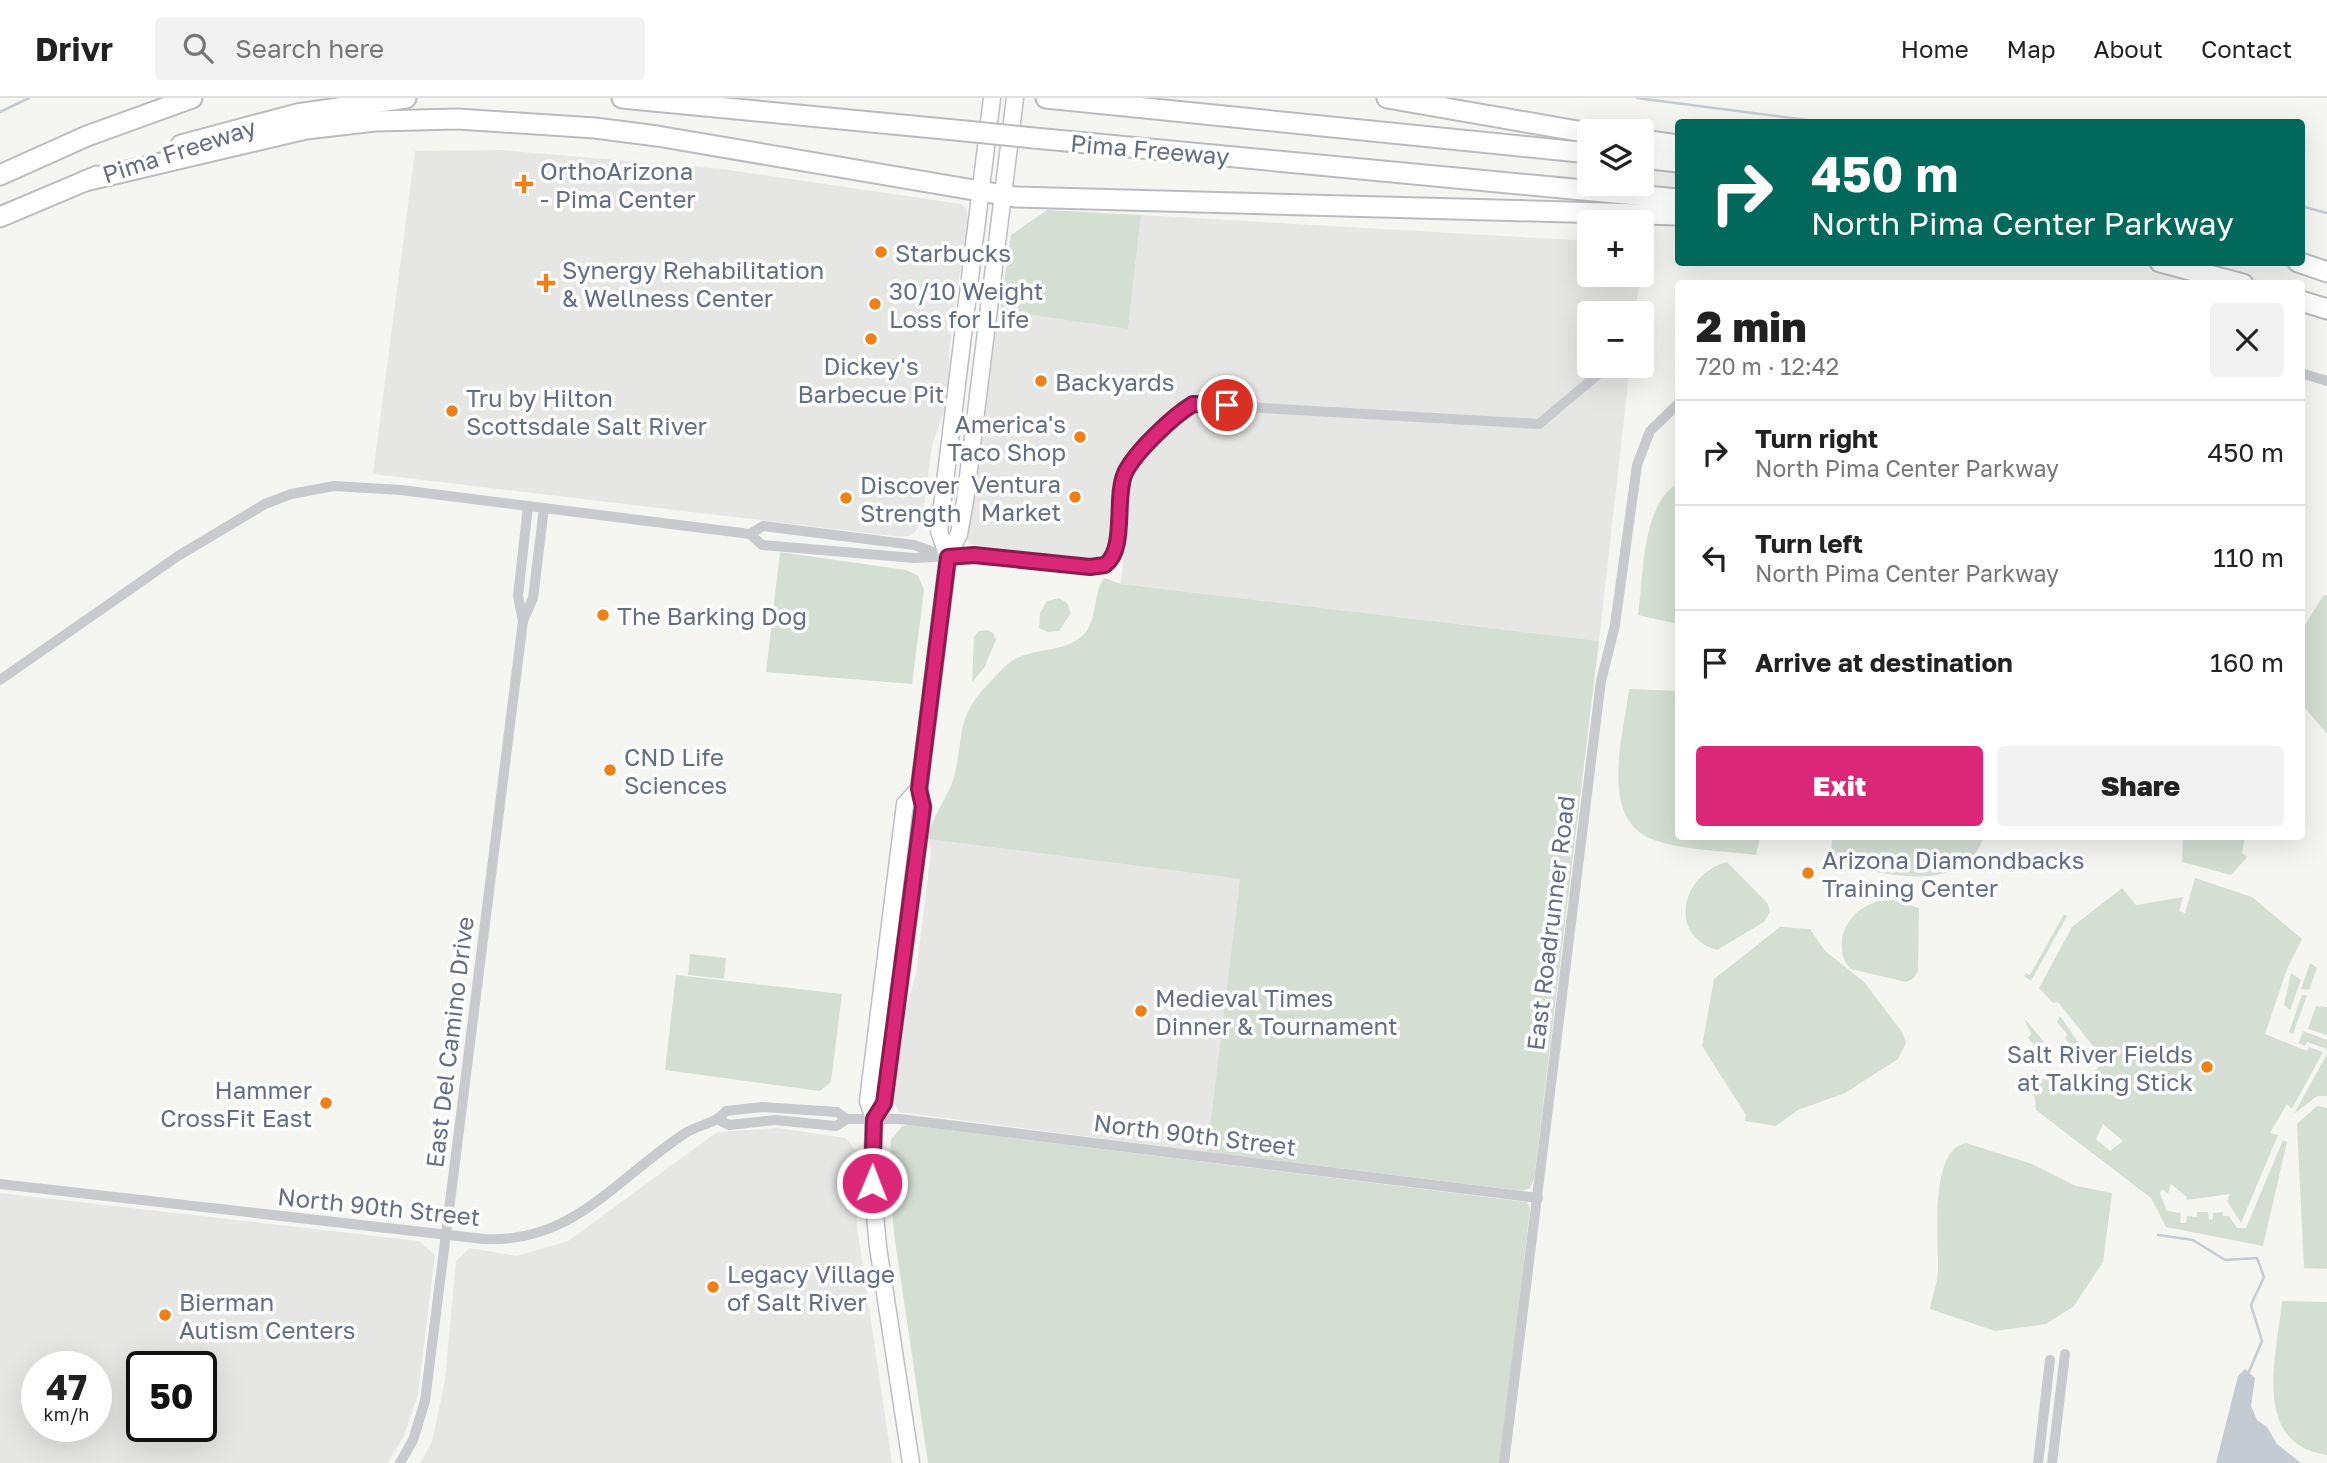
<!DOCTYPE html>
<html lang="en">
<head>
<meta charset="utf-8">
<style>
  :root { --surface:#fff; --page:#f2f2f2; --text:#222; --muted:#767676; --line:#e0e0e0; --accent:#db2777 }
  body { margin:0; font-family:"Golos Text",sans-serif; background:var(--page); color:var(--text); height:100vh; display:flex; flex-direction:column; font-size:26px; white-space:nowrap }
  * { box-sizing:border-box; margin:0 }
  p { font-size:23px; color:var(--muted) }
  .icon { flex:none; width:38px; height:38px; fill:none; stroke:currentColor; stroke-width:2; stroke-linecap:round; stroke-linejoin:round }
  .map { position:relative; flex:1; overflow:hidden }
  .side { position:absolute; left:1675px; top:182px; width:630px; height:560px; display:flex; flex-direction:column; background:var(--surface); border-radius:7px; box-shadow:0 7px 28px #0002 }
  .side>* { flex:none }
  .guide { position:absolute; left:1675px; top:21px; width:630px; height:147px; border-radius:7px; box-shadow:0 7px 28px #0002; background:#00695c; color:#fff; overflow:hidden }
  .tools { position:absolute; left:1577px; top:21px; display:grid; gap:14px }
  .tools a { display:grid; place-items:center; width:77px; height:77px; border-radius:7px; background:var(--surface); box-shadow:0 7px 28px #0002; font-size:35px }
  .speed { position:absolute; left:21px; top:1253px; display:flex; gap:14px; font-size:35px; font-weight:700; text-align:center }
  .speed>* { display:grid; place-content:center; width:91px; height:91px; border-radius:50%; background:var(--surface); box-shadow:0 7px 28px #0002; line-height:1 }
  .speed small { font-size:18px; font-weight:400 }
  .speed .limit { border:4px solid #111; border-radius:10px; background:#fff; color:#111 }
  .pin { position:absolute; display:grid; place-items:center; width:60px; height:60px; color:#fff; margin:-30px; border:4px solid #fff; border-radius:50%; box-shadow:0 2px 7px #0007 }
  .me { position:absolute; width:77px; margin:-38px; rotate:1deg; stroke-linejoin:round; filter:drop-shadow(0 0 5px #0008) }
  .turn { display:flex; align-items:center; gap:24px; height:147px; padding:0 21px; font-size:32px }
  .turn .icon { width:91px; height:91px; stroke-width:2.5 }
  .turn b { display:block; font-size:49px; line-height:60px }
  .round { display:grid; place-items:center; flex:none; width:74px; height:74px; border-radius:7px; background:var(--page) }
  .summary { display:flex; align-items:center; justify-content:space-between; height:119px; padding:0 21px }
  h1 { font-size:42px; font-weight:800; line-height:52px }
  .action { display:flex; gap:14px; margin-top:auto; padding:14px 21px }
  .action a { flex:1; height:80px; border-radius:7px; background:var(--accent); color:#fff; font-size:28px; font-weight:800; line-height:80px; text-align:center }
  .action a+a { background:var(--page); color:var(--text) }
  ul { padding:0; list-style:none }
  li { display:flex; align-items:center; gap:21px; height:105px; padding:0 21px; border-top:2px solid var(--line) }
  li div { flex:1 }
  li b { display:block; font-size:26px }
  li em { font-style:normal }
  header { display:flex; align-items:center; gap:42px; box-sizing:border-box; height:98px; padding:0 35px; background:var(--surface); border-bottom:2px solid var(--line) }
  header strong { font-size:33px }
  nav { display:flex; gap:38px; margin-inline-start:auto; font-size:24px }
  .search { width:490px; height:63px; background:var(--page); display:flex; align-items:center; gap:18px; box-sizing:border-box; padding:0 24px; border-radius:7px; color:var(--muted); font-size:26px }
  .map>svg:first-child { display:block }
  .built { fill:#e6e6e5; fill-rule:evenodd }
  .green { fill:#d4ded3; fill-rule:evenodd }
  .water { fill:#c5cbd2 }
  .lines { fill:none; stroke-linecap:round; stroke-linejoin:round }
  .stream { stroke:#c5cbd2; stroke-width:2.5 }
  .secondary-casing { stroke:#bcbec4; stroke-width:19 }
  .highway-casing { stroke:#babbbf; stroke-width:23 }
  .street { stroke:#c8cace; stroke-width:10 }
  .secondary { stroke:#fff; stroke-width:16 }
  .highway { stroke:#fff; stroke-width:19 }
  .highway-bridge-casing { stroke:#babbbf; stroke-width:23; stroke-linecap:butt }
  .highway-bridge { stroke:#fff; stroke-width:19 }
  .route-casing { stroke:#8e194d; stroke-width:18 }
  .route { stroke:#db2777; stroke-width:12 }
  .poi-dot { fill:#ee7f19; stroke:#fff; stroke-width:2.5 }
  .labels { text-anchor:middle; dominant-baseline:central; stroke-width:7; stroke-linejoin:round; paint-order:stroke }
  .street-label { font-size:24px; fill:#636d85; stroke:#fff }
  .poi-label { font-size:24px; fill:#636d85; stroke:#fff; text-anchor:start }
</style>
</head>
<body>
<header>
<strong>Drivr</strong>
<div class="search"><svg class="icon" aria-label="search" viewBox="0 0 24 24"><circle cx="10" cy="10" r="6"/><path d="M15 15l6 6"/></svg>Search here</div>
<nav><a>Home</a><a>Map</a><a>About</a><a>Contact</a></nav>
</header>
<div class="map">
<svg width="2327" height="1365" viewBox="0 0 2327 1365">
  <rect width="100%" height="100%" fill="#f5f6f2"/>
  <!-- built -->
  <g class="built">
    <polygon points="500,52 722,71 961,106 966,110 969,128 968,148 959,178 949,255 949,298 932,348 922,423 915,434 909,438 893,438 373,376 415,53"/>
    <polygon points="1141,117 1589,143 1589,177 1640,177 1635,215 1589,215 1589,268 1630,268 1599,543 1121,486 1128,398 1137,372 1123,365 1113,395 1110,451 1100,465 969,446 965,435 973,407 977,370 975,357 997,211 1128,231"/>
    <polygon points="928,741 1240,781 1207,1054 899,1014 894,1004 905,913 916,876 931,753"/>
    <polygon points="778,1030 846,1040 857,1054 857,1128 892,1365 420,1365 432,1344 445,1282 456,1163 470,1150 517,1158 568,1143 717,1034"/>
    <path d="M0,1095L419,1143L435,1157L418,1296L404,1338L388,1365H0ZM37,1269H96V1328H37ZM142,1269H201V1328H142Z"/>
  </g>
  <!-- green -->
  <g class="green">
    <polygon points="1047,112 1141,117 1128,231 1000,212 1011,137"/>
    <path d="M1678,385V526L1638,517C1644,476 1641,408 1678,385Z"/>
    <polygon points="780,454 906,472 918,478 924,492 912,586 766,574"/>
    <path d="M1104,480L1121,486L1599,543L1534,1081L1530,1090L1522,1093L1207,1054L1240,781L928,741C931,719 946,703 953,682C966,636 953,620 993,581C1000,574 1008,564 1017,560C1038,550 1064,554 1082,538C1098,525 1092,497 1104,480Z"/>
    <polygon points="2327,497 2327,636 2301,605 2301,533 2323,498"/>
    <polygon points="1059,500 1067,505 1071,515 1059,533 1048,534 1039,530 1040,515 1047,503"/>
    <polygon points="987,532 993,535 996,542 984,570 972,584 974,539 979,533"/>
    <path d="M1629,591L1678,593V738L1760,739L1756,757C1727,753 1680,752 1654,742C1597,722 1624,636 1629,591Z"/>
    <path d="M1832,739V738L1984,739C1961,801 1881,773 1831,766Z"/>
    <polygon points="2183,739 2245,739 2242,755 2247,759 2231,777 2182,764"/>
    <path d="M1727,764L1768,806L1770,814L1764,824L1717,852C1668,838 1680,777 1727,764Z"/>
    <path d="M2195,780L2252,799L2302,841L2287,871L2265,936L2307,953L2309,949L2323,954L2292,1011L2287,1006L2270,1035L2278,1037L2241,1125L2227,1103L2230,1096L2186,1102L2187,1099L2171,1086L2168,1096L2162,1091L2160,1095L2167,1113L2181,1115L2180,1125H2186L2187,1118L2197,1119V1114H2208L2209,1122L2213,1121V1115L2223,1114V1118H2229L2237,1130H2246L2283,1042L2287,1044L2263,1148L2166,1129L2151,1100L2036,1012L2033,983L2029,978L2036,972L2040,978L2036,981L2039,984L2050,975L2077,998L2085,989L2082,985L2105,963L2058,904L2053,905L2039,890L2072,829L2122,790L2136,807L2183,799L2179,813L2185,815ZM2103,1026L2123,1043L2110,1053L2096,1041Z"/>
    <path d="M1889,801L1919,810L1918,873L1914,880L1906,884L1851,871C1845,866 1843,860 1842,852C1839,823 1863,804 1889,801Z"/>
    <polygon points="2064,816 2067,818 2031,883 2024,878 2026,875 2030,877"/>
    <polygon points="1780,829 1810,831 1825,853 1864,884 1902,934 1906,945 1898,961 1845,995 1798,1012 1776,1028 1745,1023 1746,1017 1702,948 1714,881"/>
    <polygon points="690,856 726,860 724,881 688,877"/>
    <polygon points="2310,865 2317,870 2309,892 2301,891"/>
    <polygon points="2291,875 2301,882 2290,912 2284,907"/>
    <polygon points="676,877 842,896 831,984 820,993 665,972"/>
    <polygon points="2302,897 2307,897 2293,936 2289,934"/>
    <polygon points="2316,908 2327,909 2327,937 2308,931"/>
    <polygon points="2060,918 2078,944 2076,948 2085,958 2083,961 2065,940 2067,936 2057,924"/>
    <polygon points="2024,920 2044,944 2037,950 2028,940 2031,936"/>
    <polygon points="2303,933 2327,942 2327,951 2307,944 2305,948 2299,945"/>
    <polygon points="2327,956 2327,998 2317,998 2294,1016"/>
    <polygon points="2317,1008 2327,1010 2327,1171 2304,1170 2297,1026"/>
    <polygon points="908,1027 1527,1104 1530,1111 1500,1365 928,1365 894,1136 889,1073 891,1042 902,1028"/>
    <path d="M1966,1045L2032,1066L2076,1088L2112,1095L2103,1164L2074,1208L2046,1226L1995,1233L1930,1211C1932,1199 1937,1186 1938,1174C1939,1144 1928,1052 1966,1045Z"/>
    <path d="M2282,1203L2327,1204V1357C2250,1346 2277,1257 2282,1203Z"/>
  </g>
  <!-- water -->
  <polygon class="water" points="2245,1271 2255,1280 2251,1308 2257,1322 2267,1329 2277,1346 2301,1365 2216,1365 2238,1278"/>
  <g class="lines">
    <!-- stream -->
    <g class="stream">
      <polyline points="1637,0 1823,24"/>
      <polyline points="0,14 29,0"/>
      <polyline points="2301,108 2327,115"/>
      <polyline points="2158,1137 2193,1142 2225,1162 2257,1160 2264,1179 2251,1207 2262,1243 2248,1276"/>
    </g>
    <!-- secondary casing -->
    <g class="secondary-casing">
      <g id="secondary">
        <polyline points="948,459 939,433 992,0"/>
        <polyline points="874,1021 884,1005 923,709 919,691 948,459 959,436 965,403 1015,0"/>
        <polyline points="911,1365 878,1149 872,1085 874,1021 868,1003 905,706 919,691"/>
      </g>
    </g>
    <!-- highway casing -->
    <g class="highway-casing">
      <g id="highway">
        <polyline points="622,0 965,33"/>
        <polyline points="1046,0 1589,55"/>
        <polyline points="1387,0 1589,35"/>
        <polyline points="1034,40 1678,101"/>
        <polyline points="1642,42 1678,47"/>
        <polyline points="181,47 297,16 406,0"/>
        <polyline points="1642,60 1678,64"/>
        <polyline points="0,77 87,38 192,0"/>
        <polyline points="85,83 306,31 375,23 458,21 595,30 657,38 1015,99 1678,117"/>
        <polyline points="0,119 97,78"/>
        <polyline points="2160,164 2243,186"/>
        <polyline points="2298,164 2327,174"/>
        <polyline points="2301,203 2327,211"/>
      </g>
    </g>
    <!-- street -->
    <g class="street">
      <polyline points="2301,275 2327,283"/>
      <polyline points="750,436 763,428 914,447 942,457"/>
      <polyline points="523,523 518,498 528,408"/>
      <path d="M0,582L178,458L265,406L291,396L334,388L401,392L750,436L762,447L914,460L973,457L1097,469C1128,462 1114,402 1125,376C1133,355 1174,318 1193,306L1539,326L1608,268"/>
      <polyline points="719,1022 729,1027 775,1022 836,1028 847,1021 900,1021 1538,1100"/>
      <path d="M0,1086L484,1141C572,1146 617,1080 684,1036C698,1026 715,1027 726,1013L762,1009L837,1014L847,1021"/>
      <polyline points="400,1365 413,1342 425,1303 523,523 533,500 544,410"/>
      <polyline points="1504,1365 1601,583 1615,527 1637,367 1650,333 1678,306"/>
      <polyline points="2038,1365 2050,1262"/>
      <polyline points="2052,1365 2065,1256"/>
    </g>
    <!-- secondary -->
    <use href="#secondary" class="secondary"/>
    <!-- highway -->
    <use href="#highway" class="highway"/>
    <!-- highway-bridge casing -->
    <g class="highway-bridge-casing">
      <polyline id="highway-bridge" points="965,33 1034,40"/>
    </g>
    <!-- highway-bridge -->
    <use href="#highway-bridge" class="highway-bridge"/>
  </g>
  <g class="lines">
    <!-- route casing -->
    <g class="route-casing">
      <path id="route" d="M872,1085L874,1021L884,1005L923,709L919,691L948,459L974,457L1090,469L1105,467C1127,451 1114,400 1125,375C1135,354 1173,318 1193,306L1227,307"/>
    </g>
    <!-- route -->
    <use href="#route" class="route"/>
  </g>
  <!-- markers -->
  <g class="poi-dot">
    <path d="M520.5 75.5h7v7h7v7h-7v7h-7v-7h-7v-7h7z"/>
    <circle cx="881" cy="154" r="7"/>
    <path d="M542.5 174.5h7v7h7v7h-7v7h-7v-7h-7v-7h7z"/>
    <circle cx="875" cy="206" r="7"/>
    <circle cx="871" cy="241" r="7"/>
    <circle cx="1041" cy="283" r="7"/>
    <circle cx="452" cy="313" r="7"/>
    <circle cx="1080" cy="339" r="7"/>
    <circle cx="1075" cy="399" r="7"/>
    <circle cx="846" cy="400" r="7"/>
    <circle cx="603" cy="517" r="7"/>
    <circle cx="610" cy="672" r="7"/>
    <circle cx="1808" cy="775" r="7"/>
    <circle cx="1141" cy="913" r="7"/>
    <circle cx="2207" cy="969" r="7"/>
    <circle cx="326" cy="1005" r="7"/>
    <circle cx="713" cy="1189" r="7"/>
    <circle cx="165" cy="1217" r="7"/>
  </g>
  <g class="labels">
    <!-- street labels -->
    <g class="street-label">
      <text transform="translate(1150 51) rotate(5)">Pima Freeway</text>
      <text transform="translate(179 52) rotate(-18)">Pima Freeway</text>
      <text transform="translate(1550 825) rotate(-83)">East Roadrunner Road</text>
      <text transform="translate(449 944) rotate(-83)">East Del Camino Drive</text>
      <text transform="translate(1195 1036) rotate(7)">North 90th Street</text>
      <text transform="translate(379 1108) rotate(6)">North 90th Street</text>
    </g>
    <!-- poi labels -->
    <g class="poi-label">
      <text x="540" y="72">OrthoArizona<tspan x="540" dy="28">- Pima Center</tspan></text>
      <text x="895" y="154">Starbucks</text>
      <text x="562" y="171">Synergy Rehabilitation<tspan x="562" dy="28">&amp; Wellness Center</tspan></text>
      <text x="889" y="192">30/10 Weight<tspan x="889" dy="28">Loss for Life</tspan></text>
      <text x="871" y="267" text-anchor="middle">Dickey's<tspan x="871" dy="28">Barbecue Pit</tspan></text>
      <text x="1055" y="283">Backyards</text>
      <text x="466" y="299">Tru by Hilton<tspan x="466" dy="28">Scottsdale Salt River</tspan></text>
      <text x="1066" y="325" text-anchor="end">America's<tspan x="1066" dy="28">Taco Shop</tspan></text>
      <text x="1061" y="385" text-anchor="end">Ventura<tspan x="1061" dy="28">Market</tspan></text>
      <text x="860" y="386">Discover<tspan x="860" dy="28">Strength</tspan></text>
      <text x="617" y="517">The Barking Dog</text>
      <text x="624" y="658">CND Life<tspan x="624" dy="28">Sciences</tspan></text>
      <text x="1822" y="761">Arizona Diamondbacks<tspan x="1822" dy="28">Training Center</tspan></text>
      <text x="1155" y="899">Medieval Times<tspan x="1155" dy="28">Dinner &amp; Tournament</tspan></text>
      <text x="2193" y="955" text-anchor="end">Salt River Fields<tspan x="2193" dy="28">at Talking Stick</tspan></text>
      <text x="312" y="991" text-anchor="end">Hammer<tspan x="312" dy="28">CrossFit East</tspan></text>
      <text x="727" y="1175">Legacy Village<tspan x="727" dy="28">of Salt River</tspan></text>
      <text x="179" y="1203">Bierman<tspan x="179" dy="28">Autism Centers</tspan></text>
    </g>
  </g>
</svg>
<div class="tools">
<a><svg class="icon" aria-label="layers" viewBox="0 0 24 24"><path d="M12 4l9 5-9 5-9-5zM3 14l9 5 9-5"/></svg></a>
<a>+</a>
<a>−</a>
</div>
<div class="speed"><div>47<small>km/h</small></div><div class="limit">50</div></div>
<div class="pin" style="left:1227px;top:307px;background:#d93025"><svg class="icon" aria-label="arrive" viewBox="0 0 24 24"><path d="M6 21V4h12l-3 4 3 4H6"/></svg></div>
<svg class="me" style="left:872px;top:1085px" viewBox="-20 -20 40 40"><circle r="17" fill="#db2777" stroke="#fff" stroke-width="3"/><path d="M0-11L8 9 0 5-8 9z" fill="#fff"/></svg>
<div class="guide">
<div class="turn"><svg class="icon" aria-label="right" viewBox="0 0 24 24"><path d="M7 20v-9h11M14 6l5 5-5 5"/></svg><div><b>450 m</b>North Pima Center Parkway</div></div>
</div>
<section class="side">
<div class="summary"><div><h1>2 min</h1><p>720 m · 12:42</p></div><a class="round"><svg class="icon" aria-label="close" viewBox="0 0 24 24"><path d="M6 6l12 12M18 6L6 18"/></svg></a></div>
<ul>
<li><svg class="icon" aria-label="right" viewBox="0 0 24 24"><path d="M7 20v-9h11M14 6l5 5-5 5"/></svg><div><b>Turn right</b><p>North Pima Center Parkway</p></div><em>450 m</em></li>
<li><svg class="icon" aria-label="left" viewBox="0 0 24 24"><path d="M17 20v-9H6M10 6l-5 5 5 5"/></svg><div><b>Turn left</b><p>North Pima Center Parkway</p></div><em>110 m</em></li>
<li><svg class="icon" aria-label="arrive" viewBox="0 0 24 24"><path d="M6 21V4h12l-3 4 3 4H6"/></svg><div><b>Arrive at destination</b></div><em>160 m</em></li>
</ul>
<div class="action"><a>Exit</a><a>Share</a></div>
</section>
</div>
</body>
</html>
